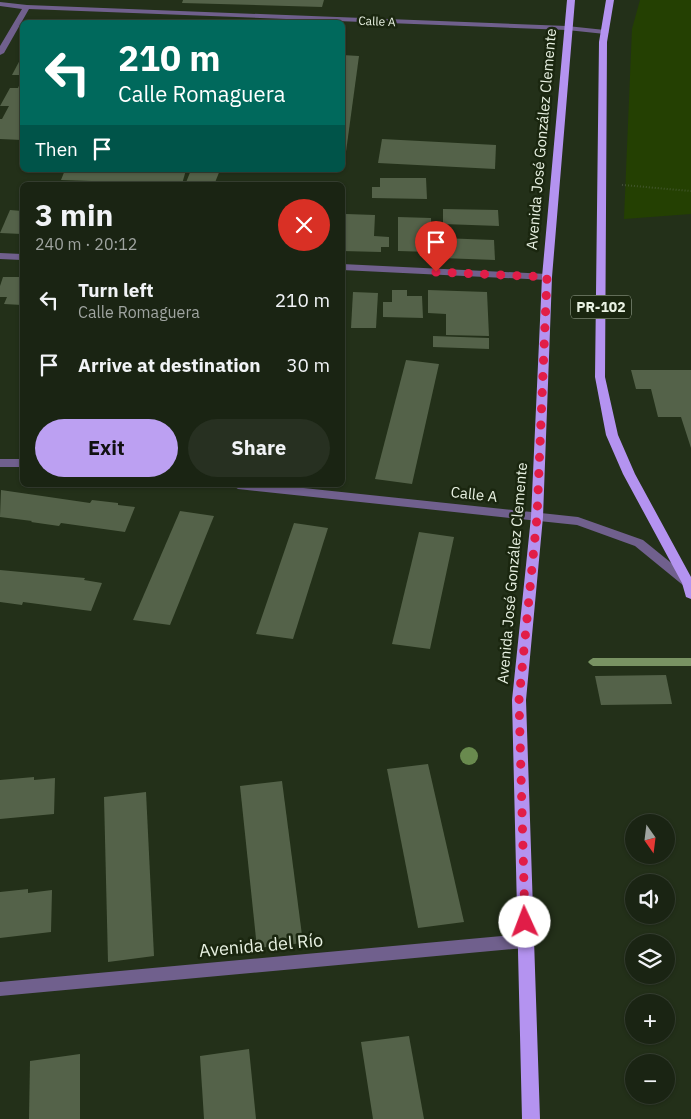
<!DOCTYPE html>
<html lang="en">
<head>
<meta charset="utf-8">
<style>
  :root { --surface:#1a2413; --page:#273021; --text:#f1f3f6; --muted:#9fa4a0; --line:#384133; --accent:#bca0f2 }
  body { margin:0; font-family:"IBM Plex Sans",sans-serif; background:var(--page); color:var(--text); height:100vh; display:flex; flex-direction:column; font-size:19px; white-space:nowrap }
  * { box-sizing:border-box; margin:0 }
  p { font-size:16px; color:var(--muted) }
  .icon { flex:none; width:28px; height:28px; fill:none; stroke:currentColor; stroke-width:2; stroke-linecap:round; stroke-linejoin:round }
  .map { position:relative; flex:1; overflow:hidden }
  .sheet { position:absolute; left:20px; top:182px; width:325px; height:305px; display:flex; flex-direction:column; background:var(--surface); border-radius:8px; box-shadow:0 1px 4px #0004,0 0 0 1px var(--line) }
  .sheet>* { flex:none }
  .top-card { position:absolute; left:20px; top:20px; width:325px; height:152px; border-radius:8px; box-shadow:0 1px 4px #0004,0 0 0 1px var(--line); background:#00695c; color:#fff; overflow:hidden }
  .needle { width:32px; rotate:166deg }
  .controls { position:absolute; left:625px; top:814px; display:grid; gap:10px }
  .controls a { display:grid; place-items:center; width:50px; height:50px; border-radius:50%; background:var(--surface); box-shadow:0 1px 4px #0004,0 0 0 1px var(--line); font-size:25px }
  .pin { position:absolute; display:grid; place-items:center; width:42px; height:42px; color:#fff; margin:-51px -21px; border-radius:50% 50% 50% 0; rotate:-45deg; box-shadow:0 0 5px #0007 }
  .pin .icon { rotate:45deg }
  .me { position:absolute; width:55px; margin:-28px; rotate:358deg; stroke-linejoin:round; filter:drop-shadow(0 0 4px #0008) }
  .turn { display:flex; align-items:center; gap:18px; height:105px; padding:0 15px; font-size:22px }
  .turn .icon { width:65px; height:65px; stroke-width:2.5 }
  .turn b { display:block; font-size:35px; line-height:42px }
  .then { display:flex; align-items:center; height:48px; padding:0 15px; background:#0003; gap:10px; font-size:19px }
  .round { display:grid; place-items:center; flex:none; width:52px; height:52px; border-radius:26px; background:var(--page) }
  .overview { display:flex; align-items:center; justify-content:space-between; height:85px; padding:0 15px }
  h1 { font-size:30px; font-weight:800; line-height:38px }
  .primary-button { display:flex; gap:10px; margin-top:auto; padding:10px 15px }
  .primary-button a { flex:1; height:58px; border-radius:30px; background:var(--accent); color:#111; font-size:20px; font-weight:800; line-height:58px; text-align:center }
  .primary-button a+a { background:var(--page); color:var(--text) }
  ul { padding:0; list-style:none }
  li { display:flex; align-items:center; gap:15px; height:65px; padding:0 15px }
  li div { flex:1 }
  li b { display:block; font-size:19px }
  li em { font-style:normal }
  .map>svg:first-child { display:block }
  .green { fill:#244002 }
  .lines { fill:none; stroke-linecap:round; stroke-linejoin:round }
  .stream { fill:#799363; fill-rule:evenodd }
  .building { fill:#546249 }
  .path { stroke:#606c57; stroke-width:2; stroke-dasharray:0.5 2.5; stroke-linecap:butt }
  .minor { fill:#70608d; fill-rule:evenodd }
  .primary { fill:#b493f0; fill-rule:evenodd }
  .tree { fill:#698a4e }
  .route { stroke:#e11d48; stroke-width:9; stroke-dasharray:0 16.2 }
  .labels { text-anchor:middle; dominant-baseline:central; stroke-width:5; stroke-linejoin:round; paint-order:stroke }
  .far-street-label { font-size:12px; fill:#e8f1e2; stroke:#1a260f }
  .shield { fill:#1a260f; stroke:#aab4a3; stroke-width:1 }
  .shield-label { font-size:14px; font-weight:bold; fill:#e8f1e2 }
  .street-label { font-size:15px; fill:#e8f1e2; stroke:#1a260f }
  .near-street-label { font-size:18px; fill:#e8f1e2; stroke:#1a260f }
</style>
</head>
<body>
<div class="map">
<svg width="691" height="1119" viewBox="0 0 691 1119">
  <rect width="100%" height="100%" fill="#233019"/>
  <!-- green -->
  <polygon class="green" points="640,0 691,0 691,214 624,219 632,29"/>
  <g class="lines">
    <!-- stream -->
    <polygon class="stream" points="593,658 691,658 691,666 593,666 590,664 588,662 590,660"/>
  </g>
  <!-- building -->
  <g class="building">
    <polygon points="183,0 324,0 322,7 182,3"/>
    <polygon points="342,55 359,56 345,159 342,159"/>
    <polygon points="21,58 22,75 12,75"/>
    <polygon points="22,79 22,140 0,139 0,119 2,119 9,106 0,106 10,88 18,88"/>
    <polygon points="382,139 496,145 495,169 378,163"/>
    <polygon points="65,170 186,170 182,184 61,180"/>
    <polygon points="191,170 220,170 214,185 185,185"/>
    <polygon points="380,178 426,178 427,199 372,198 372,187 380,187"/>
    <polygon points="443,209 498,210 499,226 443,224"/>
    <polygon points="10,210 22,211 22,234 0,233"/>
    <polygon points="346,214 375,215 374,236 389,237 389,247 381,247 381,252 342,251"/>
    <polygon points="398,217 431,218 432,252 398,251"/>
    <polygon points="441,238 494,240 495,260 441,258"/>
    <polygon points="3,277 22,277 22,305 4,304 7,297 0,297 0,286"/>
    <polygon points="392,290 407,290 407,296 422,296 423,318 383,317 383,302 392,302"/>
    <polygon points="428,290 487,292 489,336 446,335 446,314 428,313"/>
    <polygon points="353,292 378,293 376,328 351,328"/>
    <polygon points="433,336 489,338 489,349 433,347"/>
    <polygon points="406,360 439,364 412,484 375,479"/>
    <polygon points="631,370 691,370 691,448 681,417 658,417 651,389 636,389"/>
    <polygon points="1,490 90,503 92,500 118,503 118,505 135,507 125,532 61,523 59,526 31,522 32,521 0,517"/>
    <polygon points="180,511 214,516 170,625 133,620"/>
    <polygon points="294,523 328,528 293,639 256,634"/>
    <polygon points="419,532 454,537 430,649 392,644"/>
    <polygon points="0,570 85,578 84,580 102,583 91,611 23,602 22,605 0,602"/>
    <polygon points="666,675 672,704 601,705 595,676"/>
    <polygon points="428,764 464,922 418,928 387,769"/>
    <polygon points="34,777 34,780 55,778 54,814 0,819 0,780"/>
    <polygon points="282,781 303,943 257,948 240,786"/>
    <polygon points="146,792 154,956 108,962 104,797"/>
    <polygon points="28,889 28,893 52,890 51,932 0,938 0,892"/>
    <polygon points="409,1036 424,1119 373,1119 361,1042"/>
    <polygon points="249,1049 256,1119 204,1119 200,1056"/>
    <polygon points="80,1054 80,1119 29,1119 30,1061"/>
  </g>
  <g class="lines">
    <!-- path -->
    <polyline class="path" points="622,185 691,191"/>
    <!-- minor -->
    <g class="minor">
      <polygon points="0,2 27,5 567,26 605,30 609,32 605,34 567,30 29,9 4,53 0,55 0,46 22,9 0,6"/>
      <polygon points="0,253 22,254 22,260 0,259"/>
      <polygon points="342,264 547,274 552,277 547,280 342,270"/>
      <rect x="0" y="459" width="22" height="8"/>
      <polygon points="232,485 275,485 578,517 643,540 691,579 691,587 684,586 635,546 577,525 238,489"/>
      <polygon points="525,934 531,936 533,941 531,946 525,948 0,996 0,982"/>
    </g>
    <!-- primary -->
    <g class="primary">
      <polygon points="567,0 575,0 552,277 543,517 526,700 540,1119 522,1119 512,700 531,517 542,277"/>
      <polygon points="606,0 614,0 607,42 605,377 618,435 635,474 691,577 691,599 686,597 682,583 623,474 606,435 595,377 599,42"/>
    </g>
  </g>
  <!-- trees -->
  <circle class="tree" cx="469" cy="756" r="9"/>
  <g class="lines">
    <!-- route -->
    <polyline class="route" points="436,272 547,277 537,517 519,700 525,922"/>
  </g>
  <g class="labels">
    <!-- far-street labels -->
    <g class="far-street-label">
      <text transform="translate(377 21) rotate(2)">Calle A</text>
    </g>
    <!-- shield labels -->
    <rect class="shield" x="571" y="295.5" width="60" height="23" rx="4"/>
    <g class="shield-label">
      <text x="601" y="307">PR-102</text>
    </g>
    <!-- street labels -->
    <g class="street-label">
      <text transform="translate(541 139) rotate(-85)">Avenida José González Clemente</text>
      <text transform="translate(474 494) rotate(6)">Calle A</text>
      <text transform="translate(512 573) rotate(-85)">Avenida José González Clemente</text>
    </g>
    <!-- near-street labels -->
    <g class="near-street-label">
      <text transform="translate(261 945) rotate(-5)">Avenida del Río</text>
    </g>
  </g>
</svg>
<div class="controls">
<a><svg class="needle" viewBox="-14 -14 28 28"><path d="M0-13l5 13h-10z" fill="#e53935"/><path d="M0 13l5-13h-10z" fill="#9fa4a0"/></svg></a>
<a><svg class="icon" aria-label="sound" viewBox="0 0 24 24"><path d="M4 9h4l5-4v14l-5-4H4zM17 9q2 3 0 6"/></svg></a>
<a><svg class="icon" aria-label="layers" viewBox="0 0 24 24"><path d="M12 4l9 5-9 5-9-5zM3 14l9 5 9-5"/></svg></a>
<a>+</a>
<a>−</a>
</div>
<div class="pin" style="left:436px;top:272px;background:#d93025"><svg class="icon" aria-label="arrive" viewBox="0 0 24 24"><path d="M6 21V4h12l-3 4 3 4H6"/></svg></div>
<svg class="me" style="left:525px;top:922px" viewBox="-20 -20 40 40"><circle r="19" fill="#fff"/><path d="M0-13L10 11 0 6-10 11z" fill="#e11d48"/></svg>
<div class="top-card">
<div class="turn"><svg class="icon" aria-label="left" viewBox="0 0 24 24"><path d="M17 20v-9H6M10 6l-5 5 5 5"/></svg><div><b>210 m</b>Calle Romaguera</div></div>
<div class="then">Then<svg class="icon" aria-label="arrive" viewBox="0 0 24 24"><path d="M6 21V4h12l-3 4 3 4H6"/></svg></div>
</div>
<section class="sheet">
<div class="overview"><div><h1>3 min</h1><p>240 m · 20:12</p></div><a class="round" style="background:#d93025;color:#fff"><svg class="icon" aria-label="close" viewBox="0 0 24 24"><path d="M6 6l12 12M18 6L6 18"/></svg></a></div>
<ul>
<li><svg class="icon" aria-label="left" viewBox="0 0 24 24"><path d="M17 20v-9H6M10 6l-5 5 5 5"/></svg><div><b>Turn left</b><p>Calle Romaguera</p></div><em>210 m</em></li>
<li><svg class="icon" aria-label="arrive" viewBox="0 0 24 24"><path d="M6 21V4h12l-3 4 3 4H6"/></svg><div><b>Arrive at destination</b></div><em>30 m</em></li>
</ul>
<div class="primary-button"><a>Exit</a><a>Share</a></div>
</section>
</div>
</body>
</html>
